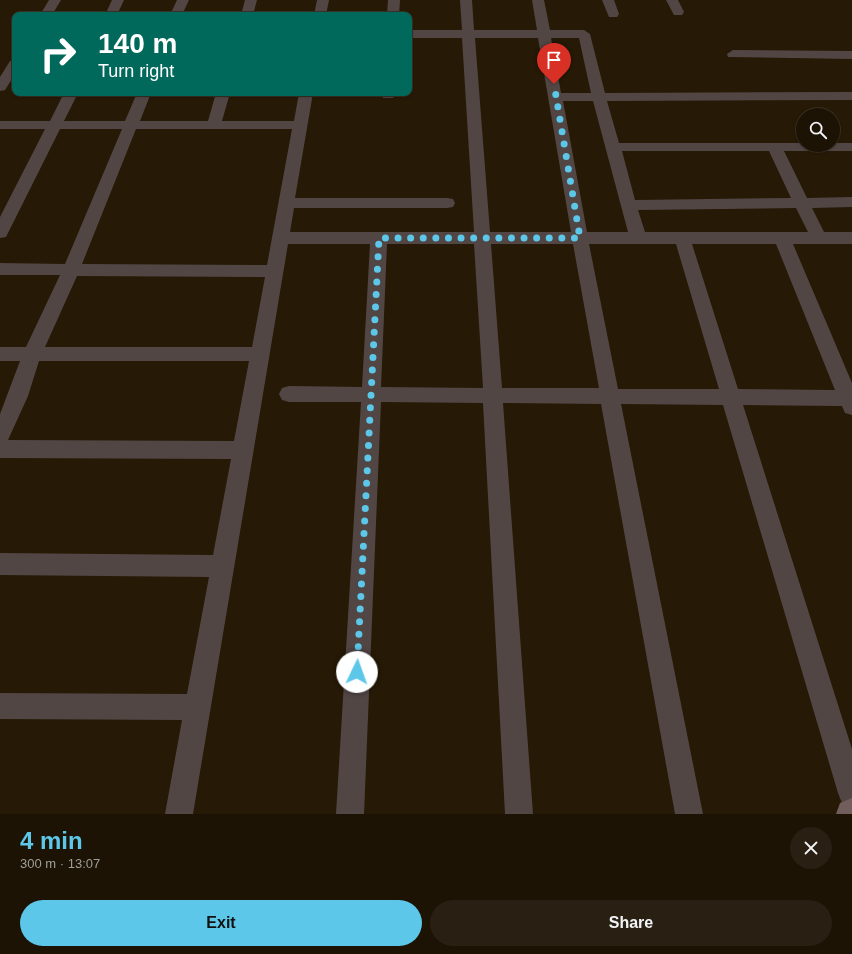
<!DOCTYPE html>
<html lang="en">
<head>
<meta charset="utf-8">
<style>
  :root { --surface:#1c1304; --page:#292013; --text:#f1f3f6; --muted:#a09e9a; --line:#3a3226; --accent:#5cc7e8 }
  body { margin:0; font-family:Arial,sans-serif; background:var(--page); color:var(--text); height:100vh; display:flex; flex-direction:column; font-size:15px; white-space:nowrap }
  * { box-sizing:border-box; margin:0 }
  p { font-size:13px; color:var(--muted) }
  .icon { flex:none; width:22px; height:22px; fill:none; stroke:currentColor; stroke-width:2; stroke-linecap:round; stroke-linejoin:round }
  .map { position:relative; height:814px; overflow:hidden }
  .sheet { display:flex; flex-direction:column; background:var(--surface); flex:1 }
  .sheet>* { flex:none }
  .guide { position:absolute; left:12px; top:12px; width:400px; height:84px; border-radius:8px; box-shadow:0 1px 3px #0004,0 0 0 1px var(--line); background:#00695c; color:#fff; overflow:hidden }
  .controls { position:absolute; left:796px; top:108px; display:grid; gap:8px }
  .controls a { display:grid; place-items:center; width:44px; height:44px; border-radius:50%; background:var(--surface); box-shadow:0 1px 3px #0004,0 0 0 1px var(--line); font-size:20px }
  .pin { position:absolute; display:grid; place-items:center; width:34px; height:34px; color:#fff; margin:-41px -17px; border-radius:50% 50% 50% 0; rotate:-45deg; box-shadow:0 0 4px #0007 }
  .pin .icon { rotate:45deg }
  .me { position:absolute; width:44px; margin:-22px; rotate:3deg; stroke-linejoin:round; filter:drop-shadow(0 0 3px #0008) }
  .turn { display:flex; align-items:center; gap:14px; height:84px; padding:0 20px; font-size:18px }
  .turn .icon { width:52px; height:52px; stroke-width:2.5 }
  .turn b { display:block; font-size:28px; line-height:34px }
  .round { display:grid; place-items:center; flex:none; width:42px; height:42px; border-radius:21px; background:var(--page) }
  .summary { display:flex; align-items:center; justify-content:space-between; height:68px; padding:0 20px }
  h1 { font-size:24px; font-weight:700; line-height:30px; color:var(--accent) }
  .primary-button { display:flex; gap:8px; margin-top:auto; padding:8px 20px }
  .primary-button a { flex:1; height:46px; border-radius:24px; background:var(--accent); color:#111; font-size:16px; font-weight:700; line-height:46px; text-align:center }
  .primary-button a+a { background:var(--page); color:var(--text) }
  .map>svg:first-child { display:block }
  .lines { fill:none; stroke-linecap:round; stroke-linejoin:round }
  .street { fill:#524645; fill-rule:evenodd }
  .secondary { fill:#715d5c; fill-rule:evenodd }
  .route { stroke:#5cc7e8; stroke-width:7; stroke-dasharray:0 12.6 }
</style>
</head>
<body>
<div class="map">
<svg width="852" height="814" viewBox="0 0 852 814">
  <rect width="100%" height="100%" fill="#261905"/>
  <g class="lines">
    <!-- street -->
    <g class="street">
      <polygon points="49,0 61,0 52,15 40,15"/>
      <polygon points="112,0 124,0 117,15 105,15"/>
      <polygon points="177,0 189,0 182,15 170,15"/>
      <polygon points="245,0 257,0 253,15 241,15"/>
      <polygon points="317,0 329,0 326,15 314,15"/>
      <polygon points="388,0 400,0 399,15 387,15"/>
      <path d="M460,0H472L474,30H537L532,0H544L550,30H584L590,34L605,93L852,92V100L607,101L619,143H803V145H833V143H852V151H784L807,198L852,197V207L812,208L824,232H852V244H793L852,383V415L845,413L842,406L743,405L852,749V807L842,803L838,793L723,405L621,404L703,814H675L601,404L503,403L533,814H505L483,403L381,402L364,814H336L361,402H289L282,400L279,394L282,388L289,386L362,387L370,244H288L193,814H165L182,720L0,719V693L187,694L209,577L0,575V553L213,555L231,459L0,458V414L20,361H0V347H26L60,275H0V263L65,264L122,129H60L6,237L0,238V217L45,129H0V121H50L64,93H78L64,121H125L137,93H151L140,121H208L216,93H230L222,121H294L299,93H313L295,198H447L453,199L455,203L453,207L447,208H294L290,232H474L462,38H409V30H462ZM475,38H538L571,232H490ZM551,38H579L591,93H561ZM563,101H593L628,232H587ZM136,129H292L267,265L82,264ZM622,151H769L791,198L635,200ZM796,208L808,232H645L638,210ZM387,244H474L483,388L381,387ZM491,244H573L599,388H502ZM589,244H676L719,389H618ZM692,244H776L835,390L738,389ZM77,276L265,277L252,347H45ZM39,361H249L234,441L8,440L28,396Z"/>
      <polygon points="602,0 614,0 619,14 617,17 609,17"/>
      <polygon points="666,0 678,0 684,12 682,15 674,15"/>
      <polygon points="733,50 852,51 852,59 728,57 727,54"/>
      <polygon points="15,60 15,74 5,90 0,91 0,77 10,61"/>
      <polygon points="382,93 396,93 393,98 383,98"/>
    </g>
    <!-- secondary -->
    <polygon class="secondary" points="852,798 852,814 836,814 840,803"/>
  </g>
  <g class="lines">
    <!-- route -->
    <polyline class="route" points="357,672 379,238 580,238 554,84"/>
  </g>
</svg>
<div class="controls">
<a><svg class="icon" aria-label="search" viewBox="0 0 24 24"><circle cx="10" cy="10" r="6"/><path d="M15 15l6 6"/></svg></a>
</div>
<div class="pin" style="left:554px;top:84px;background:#d93025"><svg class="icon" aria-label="arrive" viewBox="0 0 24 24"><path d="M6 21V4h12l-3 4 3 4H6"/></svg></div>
<svg class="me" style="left:357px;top:672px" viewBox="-20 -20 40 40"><circle r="19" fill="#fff"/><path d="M0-13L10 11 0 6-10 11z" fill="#5cc7e8"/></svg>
<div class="guide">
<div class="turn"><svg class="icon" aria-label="right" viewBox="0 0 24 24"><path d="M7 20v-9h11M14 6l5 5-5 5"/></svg><div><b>140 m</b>Turn right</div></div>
</div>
</div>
<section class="sheet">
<div class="summary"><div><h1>4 min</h1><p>300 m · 13:07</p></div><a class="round"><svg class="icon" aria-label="close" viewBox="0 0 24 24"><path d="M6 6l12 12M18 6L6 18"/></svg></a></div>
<div class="primary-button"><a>Exit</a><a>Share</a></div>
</section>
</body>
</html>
